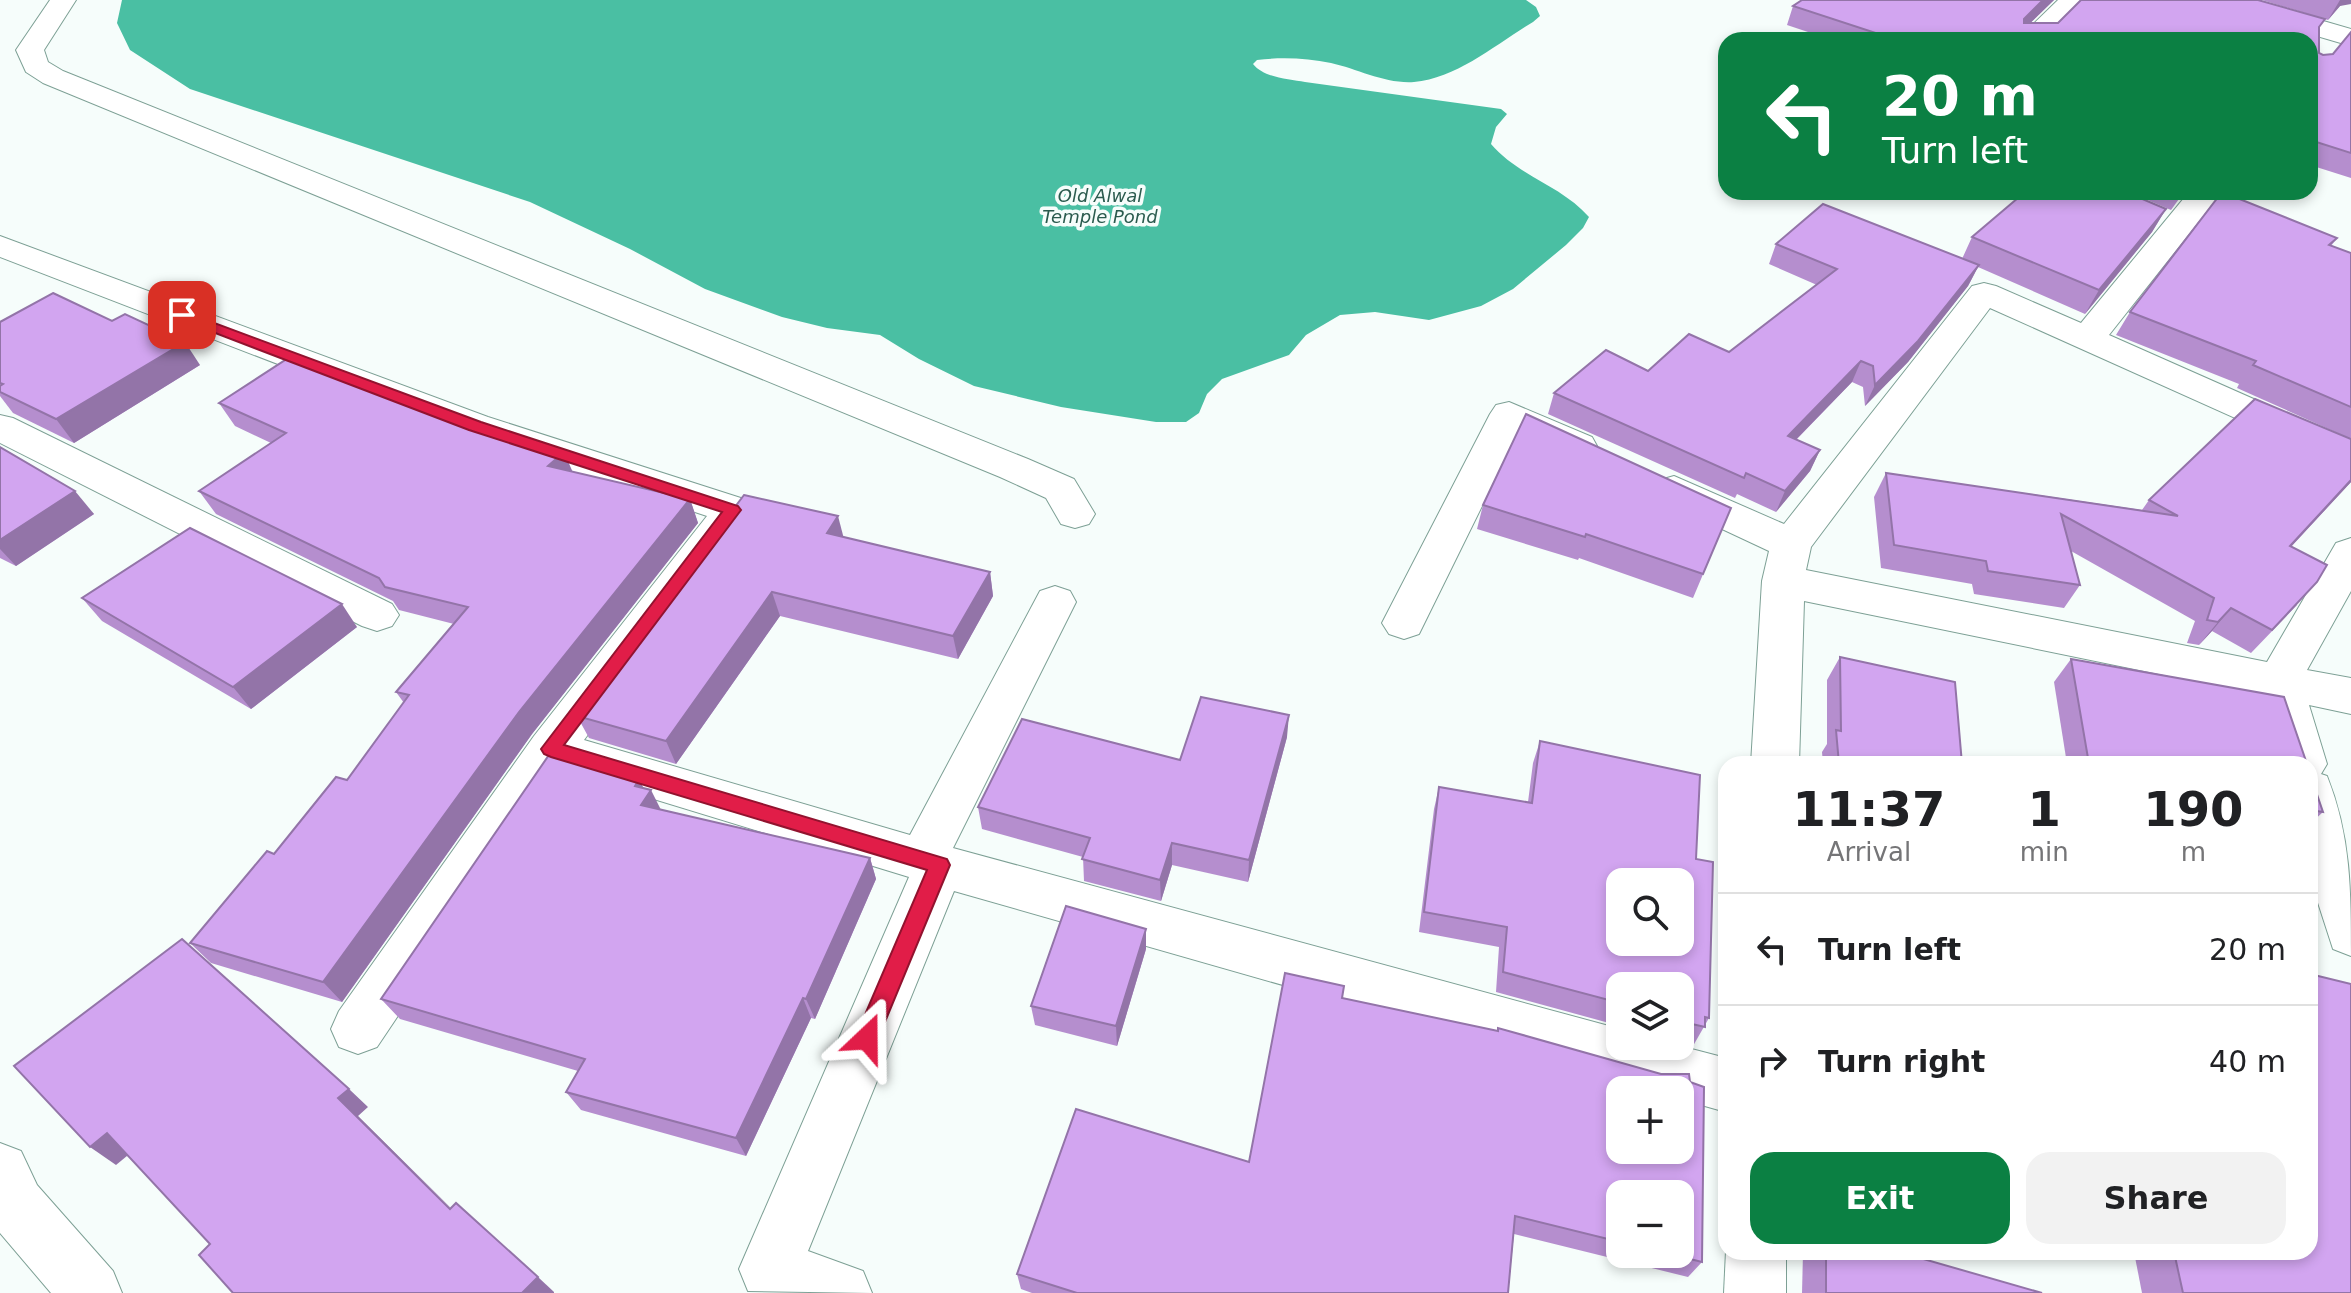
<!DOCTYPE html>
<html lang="en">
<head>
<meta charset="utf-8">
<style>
  :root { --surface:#fff; --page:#f2f2f2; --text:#202124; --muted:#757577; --line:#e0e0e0; --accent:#0b8043 }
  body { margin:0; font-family:"DejaVu Sans",sans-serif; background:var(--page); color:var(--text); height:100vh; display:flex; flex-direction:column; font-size:30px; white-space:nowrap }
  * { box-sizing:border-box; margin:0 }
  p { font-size:26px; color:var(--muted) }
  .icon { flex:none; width:44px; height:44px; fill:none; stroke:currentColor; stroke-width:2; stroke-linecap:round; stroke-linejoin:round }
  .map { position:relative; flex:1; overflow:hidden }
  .panel { position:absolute; left:1718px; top:756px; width:600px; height:504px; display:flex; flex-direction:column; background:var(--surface); border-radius:24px; box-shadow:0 4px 12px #0003 }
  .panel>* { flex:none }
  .banner { position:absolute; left:1718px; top:32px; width:600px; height:168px; border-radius:24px; box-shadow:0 4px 12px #0003; background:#0b8043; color:#fff; overflow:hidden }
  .buttons { position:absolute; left:1606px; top:868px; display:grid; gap:16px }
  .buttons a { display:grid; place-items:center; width:88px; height:88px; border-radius:16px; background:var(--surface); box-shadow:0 4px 12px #0003; font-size:40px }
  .pin { position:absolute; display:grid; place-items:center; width:68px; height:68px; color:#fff; margin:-34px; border-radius:16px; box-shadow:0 4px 12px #0006 }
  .me { position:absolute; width:88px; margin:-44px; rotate:23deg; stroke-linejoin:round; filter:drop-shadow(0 0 6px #0008) }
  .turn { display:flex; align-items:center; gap:28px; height:168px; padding:0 32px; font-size:36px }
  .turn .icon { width:104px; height:104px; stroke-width:2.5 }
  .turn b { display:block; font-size:56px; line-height:68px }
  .eta { display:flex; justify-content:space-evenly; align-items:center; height:136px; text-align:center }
  .eta b { font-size:48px; font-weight:800; line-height:56px }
  .cta { display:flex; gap:16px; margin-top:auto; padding:16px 32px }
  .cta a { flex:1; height:92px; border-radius:24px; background:var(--accent); color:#fff; font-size:32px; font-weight:800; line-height:92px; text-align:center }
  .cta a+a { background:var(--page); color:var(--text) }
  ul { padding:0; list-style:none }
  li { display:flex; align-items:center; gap:24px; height:112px; padding:0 32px; border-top:2px solid var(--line) }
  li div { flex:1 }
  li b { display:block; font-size:30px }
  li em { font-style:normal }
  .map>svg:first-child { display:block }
  .water { fill:#4abfa3 }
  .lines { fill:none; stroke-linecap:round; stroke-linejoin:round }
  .minor-casing { stroke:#7da095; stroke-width:2 }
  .minor { fill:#fff; fill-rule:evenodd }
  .wall { fill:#b58ece; fill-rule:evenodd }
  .shaded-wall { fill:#9374a8 }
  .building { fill:#d2a5f0; stroke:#9374a8; stroke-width:2; fill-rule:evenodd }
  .route { fill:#e11d48; stroke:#92132f; stroke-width:2 }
  .labels { text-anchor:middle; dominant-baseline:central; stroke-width:7; stroke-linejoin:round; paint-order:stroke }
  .far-water-label { font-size:18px; font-style:italic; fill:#2a5b4e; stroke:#f6fdfb }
</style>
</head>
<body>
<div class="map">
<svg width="2351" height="1293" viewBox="0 0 2351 1293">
  <rect width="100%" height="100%" fill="#f6fdfb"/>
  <!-- water -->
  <path class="water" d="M122,0H1526L1536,7L1540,16L1533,22C1496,44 1458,78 1414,82C1385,84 1358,69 1331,63C1307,58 1281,57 1257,60L1253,64C1264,78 1289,79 1305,82L1501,109L1507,114L1496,127L1491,144C1518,176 1561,185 1589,217L1583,228L1566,245L1513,289L1481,306L1429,320L1375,312L1340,315L1306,335L1289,355L1222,379L1207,394L1199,413L1186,422H1156L1061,407L974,386L919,359L880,335L827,328L782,317L705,289L630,249L530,202L190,89L130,50L117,23Z"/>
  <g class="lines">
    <!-- minor casing -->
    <g class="minor-casing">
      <g id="minor">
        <polygon points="50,0 76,0 44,50 48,62 63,71 1028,459 1074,479 1095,514 1089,524 1075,528 1061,524 1046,498 1000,477 43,83 26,72 16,50"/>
        <polygon points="2058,0 2086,0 2047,40 2017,40"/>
        <polygon points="2210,0 2251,0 2351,29 2351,46 2214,6"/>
        <path d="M2189,192H2222L2109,335L2351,442V470L1990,308L1811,547L1806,570L2267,662L2336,543L2351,538V591L2307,670L2351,678V714L2309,705L2327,764L2321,774L2327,776C2351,836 2351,891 2351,956L2333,949L2310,878V764H2279L2261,695L1804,601L1799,764H1751L1762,581L1769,551L1660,500L1654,490L1660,480L1674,476L1784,524L1972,286L1984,283L1996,286L2081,323Z"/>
        <polygon points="0,236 488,417 747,500 753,510 747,520 584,740 910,835 1040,591 1055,586 1070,591 1076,602 953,848 1620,1029 1620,1046 1680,1046 1726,1058 1726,1112 1680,1099 1680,1090 1650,1090 954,891 808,1251 863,1271 872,1293 748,1291 739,1269 909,877 562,771 377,1047 358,1054 339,1047 331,1029 339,1011 534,736 707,516 462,435 0,257"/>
        <polygon points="1509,402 1592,437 1597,446 1592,455 1578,459 1564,455 1518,433 1419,634 1404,639 1389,634 1382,623 1490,414 1496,405"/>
        <polygon points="0,415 13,418 392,604 399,615 392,626 377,631 362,626 0,443"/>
        <polygon points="0,1143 21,1151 37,1185 113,1271 122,1293 51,1293 0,1233"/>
        <polygon points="1726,1251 1786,1252 1786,1293 1724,1293"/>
      </g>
    </g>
    <!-- minor -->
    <use href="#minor" class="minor"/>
  </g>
  <!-- wall -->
  <g class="wall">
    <polygon points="2054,0 2030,23 2319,28 2319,53 2323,55 2333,54 2351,32 2351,178 2310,165 2310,40 1832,40 1787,25 1793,6"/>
    <polygon points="2262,0 2351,0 2340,6 2328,20"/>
    <polygon points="2129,192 2184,192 2171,210"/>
    <polygon points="2166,209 2152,232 2085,314 1978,267 1968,286 1908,362 1865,406 1863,387 1852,382 1796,440 1820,450 1810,471 1776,512 1737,494 1735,498 1548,414 1554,393 1729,352 1817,285 1769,264 1776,244 1962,259 1972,237"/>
    <polygon points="2337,238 2331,246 2351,253 2351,439 2237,388 2239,384 2116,335 2130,312"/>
    <polygon points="0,322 200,365 74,443 13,413 0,396"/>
    <polygon points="219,403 439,416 564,452 572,472 690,499 698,523 532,734 342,1002 211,963 190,943 274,854 347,780 404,703 396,692 454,624 399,610 393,601 216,514 199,491 271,443 235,426"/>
    <polygon points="0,447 94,514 16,566 0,558"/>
    <polygon points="1886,473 2142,510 2149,500 2351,482 2291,547 2297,605 2251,653 2212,631 2199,645 2187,643 2195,621 2071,551 2080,585 2064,608 1974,594 1972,584 1881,568 1874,497"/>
    <polygon points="1483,505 1731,508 1693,598 1579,558 1578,560 1477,529"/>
    <polygon points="843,537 990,572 993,596 958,659 780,616 676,764 589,738 577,716"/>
    <polygon points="82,598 357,627 251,709 102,621"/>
    <polygon points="1840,657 1962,764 1823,764 1822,752 1827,744 1827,680"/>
    <polygon points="2071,659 2307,764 2067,764 2054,682"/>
    <polygon points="1287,737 1248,882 1172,865 1161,901 1084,881 1083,857 982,829 978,807"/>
    <polygon points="1540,741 1696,859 1709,1018 1693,1046 1680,1043 1680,986 1620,986 1620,1026 1496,992 1499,947 1419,932 1434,809 1439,787 1528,802 1533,763"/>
    <polygon points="2310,774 2323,812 2310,824"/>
    <polygon points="644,788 660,810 870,858 876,879 815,1019 811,1018 746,1156 581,1110 566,1092 578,1071 400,1019 381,999"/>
    <polygon points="1146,949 1117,1046 1035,1025 1031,1006"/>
    <path d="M1285,973L1344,986L1342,998L1497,1031L1498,1028L1661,1074H1689L1690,1082L1704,1087L1702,1262L1688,1277L1514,1234L1508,1293H1032L1021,1289L1017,1274L1076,1109L1249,1162ZM1620,1090H1680V1150H1620ZM1620,1194H1680V1254H1620Z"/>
    <polygon points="1804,1252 1899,1252 2042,1293 1802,1293 1803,1253"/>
    <polygon points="2134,1252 2310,1252 2351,1293 2142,1293"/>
  </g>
  <!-- shaded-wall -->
  <g class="shaded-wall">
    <polygon points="2043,0 2054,0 2015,38 2024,19"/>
    <polygon points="2340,0 2351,0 2351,4 2340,6 2328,20"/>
    <polygon points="2166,209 2152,232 2085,314 2099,290"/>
    <polygon points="1979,265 1968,286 1908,362 1865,406 1875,385"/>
    <polygon points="185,342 200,365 74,443 56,419"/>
    <polygon points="1861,361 1852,382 1779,457 1788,436"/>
    <polygon points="1820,450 1810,471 1776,512 1785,491"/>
    <polygon points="564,452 574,475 548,466"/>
    <polygon points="2351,480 2351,482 2270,569 2290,546"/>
    <polygon points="75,491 94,514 16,566 0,549 0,540"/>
    <polygon points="690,499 698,523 532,734 342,1002 323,982 519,712"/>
    <polygon points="838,516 844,539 827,533"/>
    <polygon points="990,572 993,596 958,659 953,636"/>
    <polygon points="772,592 780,616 676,764 666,741"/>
    <polygon points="342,604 357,627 251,709 233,687"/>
    <polygon points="2231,608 2212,631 2199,645 2218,622"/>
    <polygon points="1289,715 1287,737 1248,882 1249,860"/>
    <polygon points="639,779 647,795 651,790 662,812 641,805 635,786"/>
    <polygon points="1172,843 1172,865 1161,901 1160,880"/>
    <polygon points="870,858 876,879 815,1019 806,999"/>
    <polygon points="1146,929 1146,949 1117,1046 1116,1026"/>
    <polygon points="803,998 811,1018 746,1156 736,1138"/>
    <polygon points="349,1089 368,1107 358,1116 468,1225 338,1098"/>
    <polygon points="107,1133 133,1151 116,1165 90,1147"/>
    <polygon points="538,1277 554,1292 554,1293 522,1293"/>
  </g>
  <!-- building -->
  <g class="building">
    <polygon points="1802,0 2043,0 2024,19 2024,23 2058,23 2081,0 2258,0 2325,19 2319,27 2319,53 2323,55 2333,54 2351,32 2351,153 2310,140 2310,40 1897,40 1793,6"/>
    <polygon points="2025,192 2126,192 2166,209 2099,290 1972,237"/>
    <polygon points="2222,192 2337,238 2329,245 2351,253 2351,407 2253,365 2256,361 2130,312"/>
    <polygon points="1823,204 1979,265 1918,341 1875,385 1873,366 1861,361 1788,436 1820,450 1785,491 1746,473 1744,478 1554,393 1606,350 1648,371 1689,334 1729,352 1837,269 1776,244"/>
    <polygon points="53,293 112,321 125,314 185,342 56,419 0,392 0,386 3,384 0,383 0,322"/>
    <polygon points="293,355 439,416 444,412 564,452 548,466 690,499 519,712 323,982 190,943 267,851 274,854 336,777 347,780 409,695 396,692 468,607 385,587 379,578 199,491 286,433 219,403"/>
    <polygon points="2255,399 2351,439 2351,480 2290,546 2327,565 2317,582 2272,630 2231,608 2218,622 2207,620 2214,598 2061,514 2080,585 1988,571 1986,561 1894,545 1886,473 2178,516 2149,500"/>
    <polygon points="1526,414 1731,508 1703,574 1586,534 1585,537 1483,505"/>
    <polygon points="0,447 75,491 0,540"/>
    <polygon points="744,495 838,516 827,533 990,572 953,636 772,592 666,741 577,716"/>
    <polygon points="190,528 342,604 233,687 82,598"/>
    <polygon points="1840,657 1955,682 1962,764 1839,764 1836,730 1841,731"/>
    <polygon points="2071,659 2284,697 2307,764 2089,764"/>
    <polygon points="1201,697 1289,715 1249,860 1172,843 1160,880 1082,859 1090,838 978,807 1022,719 1180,760"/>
    <path d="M1540,741L1700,775L1696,859L1713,862L1709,1018L1705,1017V1027L1692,1024H1680V986H1620V1003L1503,972L1507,927L1424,912L1439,787L1532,803ZM1620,882H1680V942H1620Z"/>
    <polygon points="551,752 639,779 635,786 651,790 641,805 870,858 806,999 803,998 736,1138 566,1092 585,1059 381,999"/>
    <polygon points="2310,774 2323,812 2310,810"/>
    <polygon points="1066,906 1146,929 1116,1026 1031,1006"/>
    <polygon points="182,939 349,1089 338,1098 450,1209 456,1203 538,1277 522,1293 233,1293 199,1255 210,1244 107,1133 90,1147 14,1066"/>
    <path d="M1285,973L1344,986L1342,998L1498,1031V1028L1661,1074H1689L1690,1082L1704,1087L1702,1262L1670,1254H1680V1194H1620V1242L1515,1216L1508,1293H1077L1017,1274L1076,1109L1249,1162ZM1620,1090H1680V1150H1620Z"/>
    <polygon points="2310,974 2351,984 2351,1293 2183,1293 2174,1252 2310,1252"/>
    <polygon points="1826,1252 1899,1252 2042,1293 1826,1293"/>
  </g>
  <!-- route -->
  <polygon class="route" points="182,311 481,422 738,506 741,510 738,514 564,745 947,859 950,865 875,1046 867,1049 859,1046 855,1038 927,870 551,757 544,754 541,749 722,512 469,430 176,318 174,315"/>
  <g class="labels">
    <!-- far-water labels -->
    <g class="far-water-label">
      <text x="1100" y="195">Old Alwal<tspan x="1100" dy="21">Temple Pond</tspan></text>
    </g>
  </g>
</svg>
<div class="buttons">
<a><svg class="icon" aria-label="search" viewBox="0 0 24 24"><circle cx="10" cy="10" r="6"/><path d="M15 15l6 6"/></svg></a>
<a><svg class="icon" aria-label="layers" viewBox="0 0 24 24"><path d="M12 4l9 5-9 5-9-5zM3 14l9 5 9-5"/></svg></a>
<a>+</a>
<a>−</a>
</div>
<div class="pin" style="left:182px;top:315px;background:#d93025"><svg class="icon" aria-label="arrive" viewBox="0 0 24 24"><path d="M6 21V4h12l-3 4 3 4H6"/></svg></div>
<svg class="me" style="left:867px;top:1038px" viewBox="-20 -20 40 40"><path d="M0-17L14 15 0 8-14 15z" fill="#e11d48" stroke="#fff" stroke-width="4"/></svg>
<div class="banner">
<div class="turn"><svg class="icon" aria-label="left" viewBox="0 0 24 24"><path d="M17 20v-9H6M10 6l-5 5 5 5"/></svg><div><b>20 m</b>Turn left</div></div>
</div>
<section class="panel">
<div class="eta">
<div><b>11:37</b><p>Arrival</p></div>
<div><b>1</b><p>min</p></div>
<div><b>190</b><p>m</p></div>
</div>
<ul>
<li><svg class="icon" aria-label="left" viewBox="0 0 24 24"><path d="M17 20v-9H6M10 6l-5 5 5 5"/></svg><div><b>Turn left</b></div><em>20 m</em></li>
<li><svg class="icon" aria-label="right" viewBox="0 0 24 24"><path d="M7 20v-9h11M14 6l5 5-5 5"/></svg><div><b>Turn right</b></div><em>40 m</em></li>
</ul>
<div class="cta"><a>Exit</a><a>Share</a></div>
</section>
</div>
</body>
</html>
